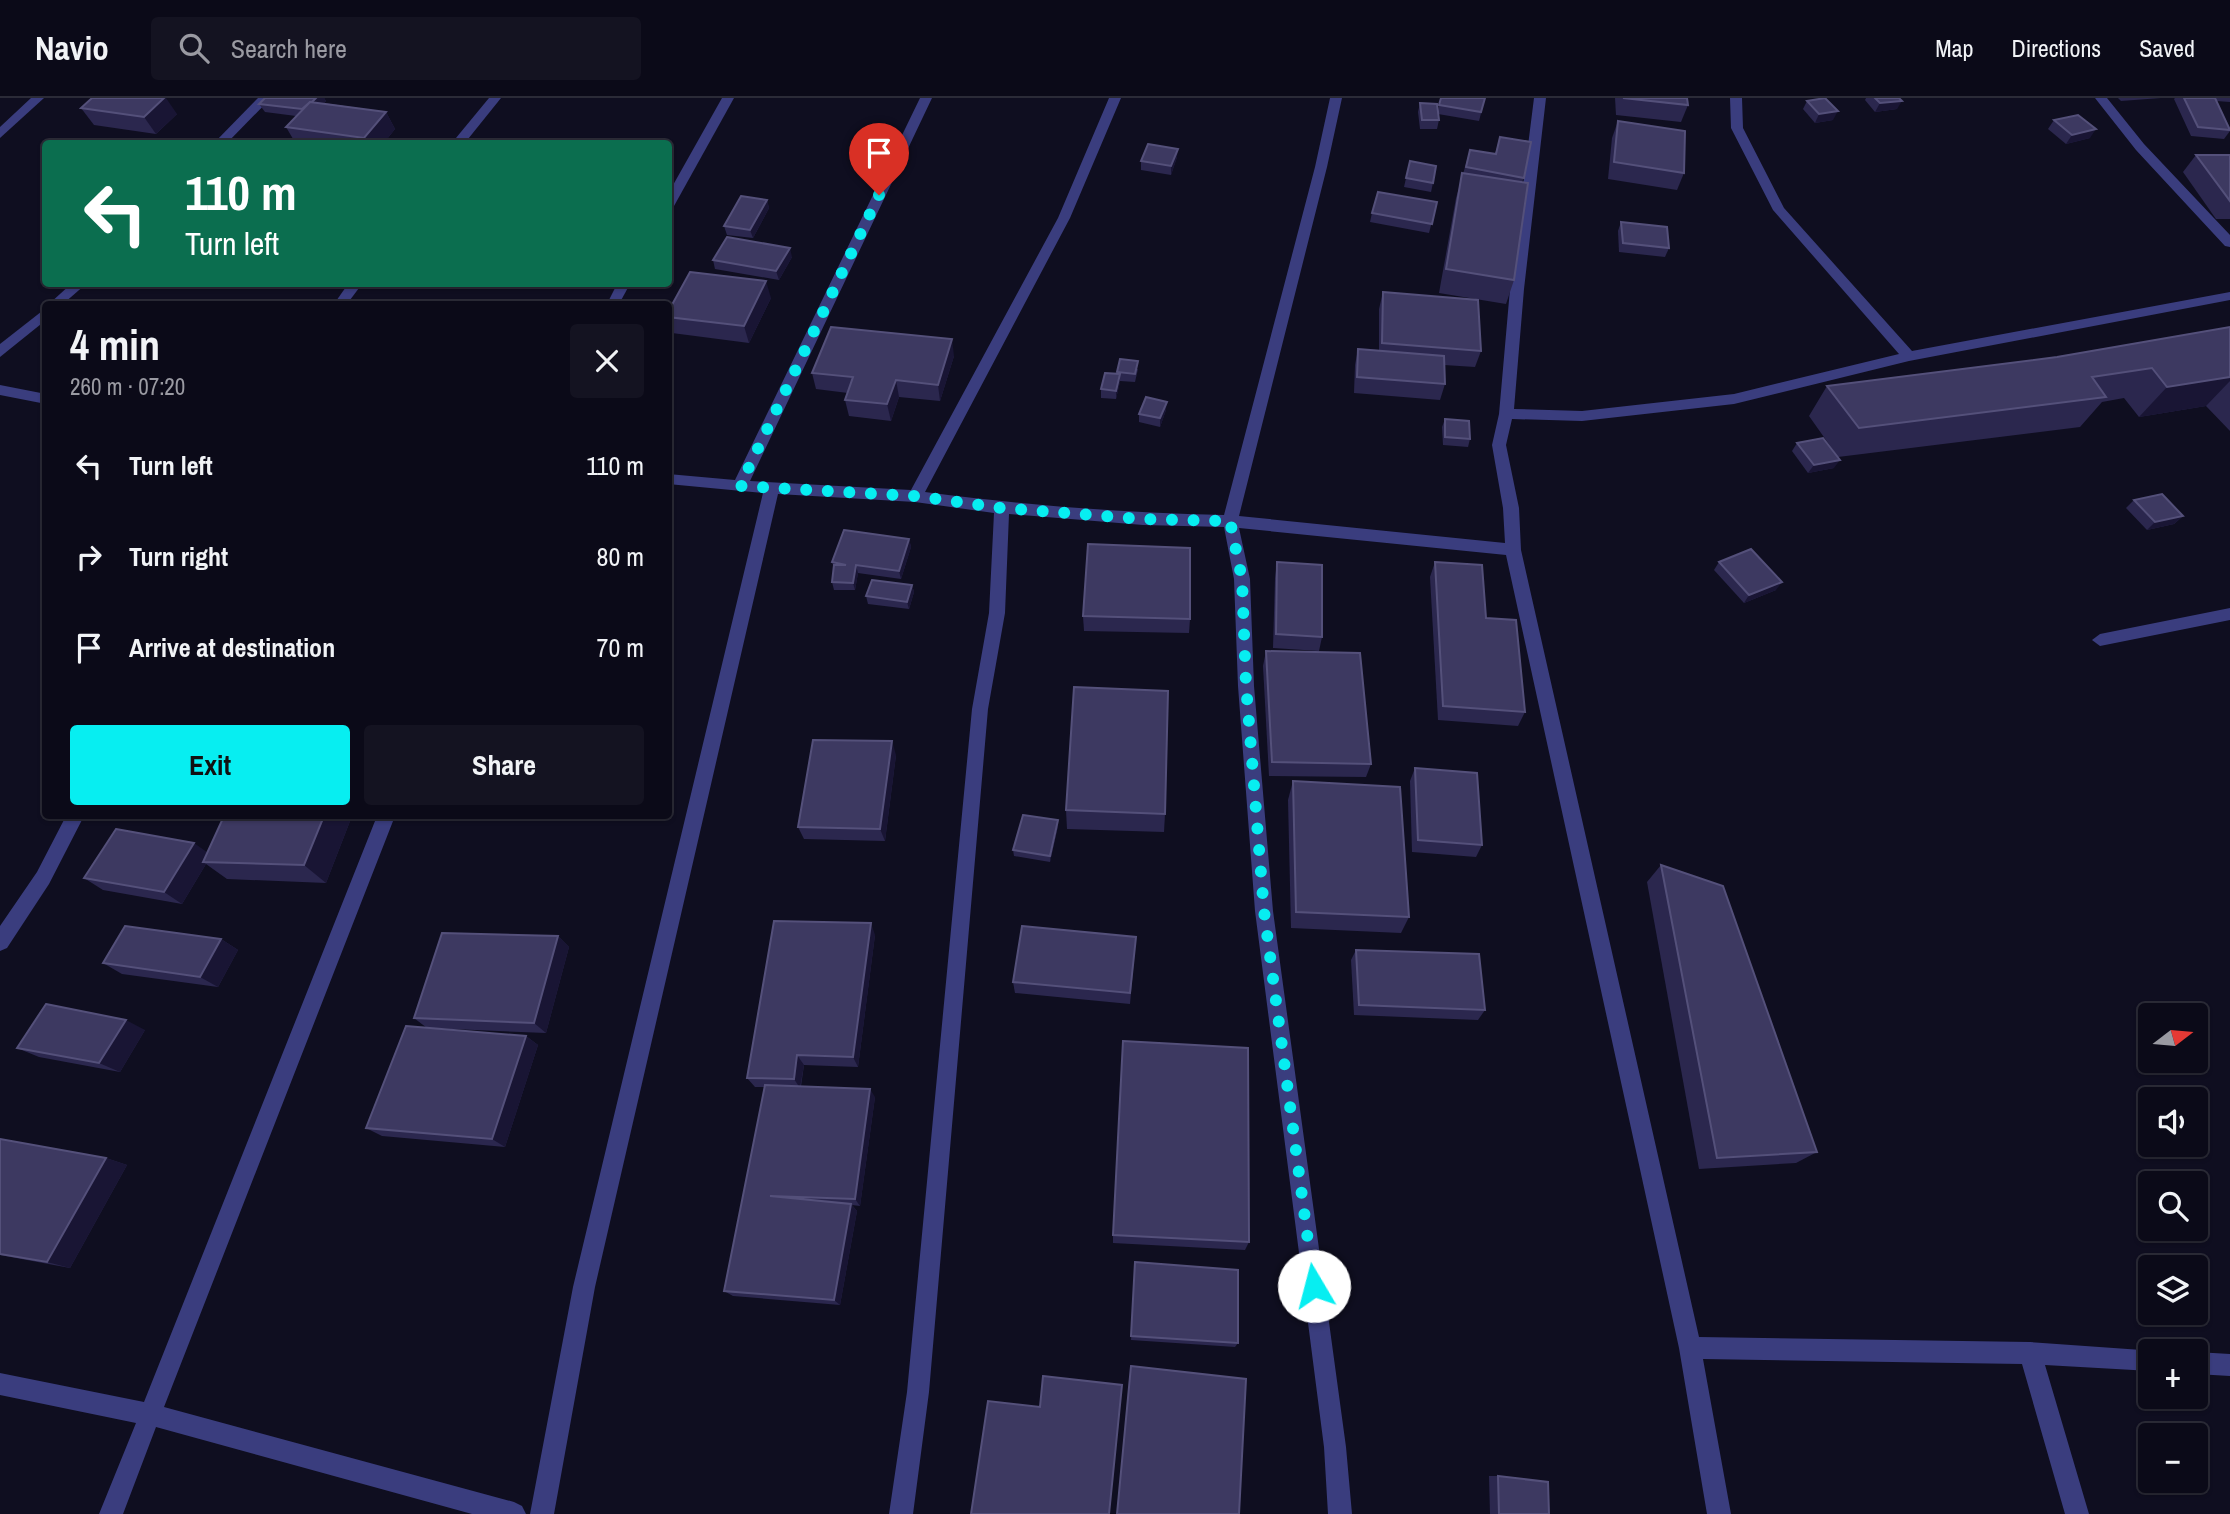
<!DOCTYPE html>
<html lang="en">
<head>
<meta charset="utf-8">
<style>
  :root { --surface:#0b0a18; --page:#141321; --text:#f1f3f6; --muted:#9a9aa2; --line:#2b2b37; --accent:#07eef1 }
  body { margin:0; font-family:"Archivo Narrow",sans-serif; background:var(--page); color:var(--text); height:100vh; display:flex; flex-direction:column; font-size:26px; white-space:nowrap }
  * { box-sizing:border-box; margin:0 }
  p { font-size:23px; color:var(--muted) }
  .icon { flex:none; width:38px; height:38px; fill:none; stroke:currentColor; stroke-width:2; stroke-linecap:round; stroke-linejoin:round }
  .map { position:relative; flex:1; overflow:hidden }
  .side { position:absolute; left:42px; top:203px; width:630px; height:518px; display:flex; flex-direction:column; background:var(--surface); border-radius:7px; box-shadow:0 2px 5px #0004,0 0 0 2px var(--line) }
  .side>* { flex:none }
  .guide { position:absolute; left:42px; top:42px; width:630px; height:147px; border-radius:7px; box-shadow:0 2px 5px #0004,0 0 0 2px var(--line); background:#0b6e4f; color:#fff; overflow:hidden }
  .needle { width:46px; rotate:74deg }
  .controls { position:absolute; left:2138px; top:905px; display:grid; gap:14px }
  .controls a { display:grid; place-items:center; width:70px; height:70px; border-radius:7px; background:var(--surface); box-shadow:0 2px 5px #0004,0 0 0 2px var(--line); font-size:35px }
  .pin { position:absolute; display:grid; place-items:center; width:60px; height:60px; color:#fff; margin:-72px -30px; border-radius:50% 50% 50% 0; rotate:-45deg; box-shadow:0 0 7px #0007 }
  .pin .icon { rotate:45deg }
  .me { position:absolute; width:77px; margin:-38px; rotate:352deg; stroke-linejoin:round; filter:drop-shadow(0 0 5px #0008) }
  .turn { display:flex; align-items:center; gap:24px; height:147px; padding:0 28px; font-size:32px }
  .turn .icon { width:91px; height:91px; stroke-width:2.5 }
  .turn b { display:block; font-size:49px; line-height:60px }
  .round { display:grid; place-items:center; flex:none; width:74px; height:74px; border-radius:7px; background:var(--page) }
  .headline { display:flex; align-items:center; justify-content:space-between; height:119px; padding:0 28px }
  h1 { font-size:42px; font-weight:800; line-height:52px }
  .button { display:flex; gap:14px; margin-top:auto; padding:14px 28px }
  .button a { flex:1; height:80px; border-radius:7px; background:var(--accent); color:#111; font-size:28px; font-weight:800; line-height:80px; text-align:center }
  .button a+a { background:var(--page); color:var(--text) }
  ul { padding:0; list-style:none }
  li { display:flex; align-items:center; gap:21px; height:91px; padding:0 28px }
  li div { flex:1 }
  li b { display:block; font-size:26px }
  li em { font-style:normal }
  header { display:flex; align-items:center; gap:42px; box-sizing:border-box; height:98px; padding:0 35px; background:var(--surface); border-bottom:2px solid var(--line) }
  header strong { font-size:33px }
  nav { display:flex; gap:38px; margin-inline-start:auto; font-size:24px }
  .search { width:490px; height:63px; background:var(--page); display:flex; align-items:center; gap:18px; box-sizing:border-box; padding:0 24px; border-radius:7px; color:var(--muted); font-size:26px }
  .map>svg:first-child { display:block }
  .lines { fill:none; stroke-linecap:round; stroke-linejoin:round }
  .minor { fill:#3a3d7e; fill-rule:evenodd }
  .wall { fill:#2b274e }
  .shaded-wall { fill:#191534 }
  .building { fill:#3d3961; stroke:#54507a; stroke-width:2 }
  .route { stroke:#07eef1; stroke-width:12; stroke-dasharray:0 21.6 }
</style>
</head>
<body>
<header>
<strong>Navio</strong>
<div class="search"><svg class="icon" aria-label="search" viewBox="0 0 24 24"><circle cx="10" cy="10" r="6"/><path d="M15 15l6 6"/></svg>Search here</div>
<nav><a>Map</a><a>Directions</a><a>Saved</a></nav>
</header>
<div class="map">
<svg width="2230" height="1416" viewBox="0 0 2230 1416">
  <rect width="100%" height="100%" fill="#0f0e20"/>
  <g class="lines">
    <!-- minor -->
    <g class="minor">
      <polygon points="31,0 44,0 0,40 0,29"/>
      <polygon points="258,0 271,0 226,46 213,46"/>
      <polygon points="489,0 501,0 464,46 451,46"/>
      <polygon points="722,0 734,0 674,108 668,112 668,96"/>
      <path d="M920,0H932L750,383L911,392L1058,120L1109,0H1121L1070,120L925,394C1024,407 1124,415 1224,417L1315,69L1330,0H1342L1327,69L1239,418L1505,445L1503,410L1492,347L1499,316L1510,191L1534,0H1546L1524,191L1514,311L1582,313L1734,296L1899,256L1773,112L1731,30L1730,0H1742L1743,30L1784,110L1912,253L2230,194V202L1909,263L1734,306L1582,323L1512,321L1506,347L1519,410L1521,452L1699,1239L2030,1244L2156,1253H2151V1273L2045,1267L2089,1416H2065L2022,1266L1703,1261L1731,1416H1707L1679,1250L1506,457L1239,430L1250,481L1254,588L1273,813L1346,1349L1352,1416H1328L1324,1349L1255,813L1238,588L1234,481L1224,429L1143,427L1009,416L1005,515L988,611L929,1294L913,1416H889L907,1294L972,611L989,515L994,415L915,404L778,396L595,1189L554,1416H530L573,1189L763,395L668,386V376L735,382Z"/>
      <polygon points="2095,0 2107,0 2144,46 2230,137 2230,149 2225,148 2136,52"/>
      <polygon points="71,186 86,186 63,206 49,206"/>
      <polygon points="348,186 362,186 347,206 334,206"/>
      <polygon points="617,186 630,186 619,206 607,206"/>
      <polygon points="46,210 46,222 0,259 0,246"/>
      <polygon points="0,287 46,296 46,306 0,297"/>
      <polygon points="2230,510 2230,522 2100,548 2092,542 2100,536"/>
      <polygon points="66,718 84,718 49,786 7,850 0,853 0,828 37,774"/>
      <polygon points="377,718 395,718 164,1309 514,1404 522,1408 526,1416 472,1416 156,1329 123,1416 99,1416 136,1325 0,1297 0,1275 144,1304"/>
      <polygon points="2196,1254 2230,1256 2230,1278 2196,1276"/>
    </g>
  </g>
  <!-- wall -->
  <g class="wall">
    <polygon points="265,0 324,0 326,3 324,5 386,14 395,31 383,46 296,46 286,29 296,18 265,14 259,6"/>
    <polygon points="1441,0 1485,0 1479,23 1438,16 1439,22 1437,31 1420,31 1418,14 1420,5 1438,13"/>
    <polygon points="1615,0 1687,0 1688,7 1681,24 1616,17"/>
    <polygon points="1866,0 1899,0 1897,11 1875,14 1865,2"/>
    <polygon points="2118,0 2161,0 2121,3"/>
    <polygon points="2175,0 2230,0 2230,4 2216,3 2230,30 2230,33 2224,41 2191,38 2174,1"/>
    <polygon points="1807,3 1833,22 1815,25 1803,11"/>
    <polygon points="81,10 177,16 156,36 94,27"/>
    <polygon points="2054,22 2090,40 2066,46 2048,31"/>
    <polygon points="1618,23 1684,75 1677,92 1608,81 1612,40"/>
    <polygon points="1500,39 1524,80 1522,84 1514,182 1506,206 1439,195 1456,100 1470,52 1495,56"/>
    <polygon points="2196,57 2230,57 2230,121 2216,121 2183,74"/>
    <polygon points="1177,59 1171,77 1141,72 1141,63"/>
    <polygon points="1410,63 1433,85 1431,94 1404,89"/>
    <polygon points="767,102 769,110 753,140 727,137 724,128"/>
    <polygon points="1437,104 1429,135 1370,124 1372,115"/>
    <polygon points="1621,124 1669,150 1665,159 1619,154 1618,133"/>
    <polygon points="792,159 779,182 715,171 713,162"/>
    <polygon points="1383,194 1481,253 1475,269 1444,267 1445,286 1440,302 1354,295 1355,267 1358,251 1379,252 1379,211"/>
    <polygon points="771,200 749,245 672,235 668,225 668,214"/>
    <polygon points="2230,229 2230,333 2206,308 2139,319 2124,300 2102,304 2080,329 1838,359 1809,318 1827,288 2057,259"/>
    <polygon points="954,258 940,303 899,299 891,323 849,318 845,302 848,295 816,291 812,275"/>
    <polygon points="1138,271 1135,284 1120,283 1116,301 1101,300 1101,291 1117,276 1117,274"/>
    <polygon points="1166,312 1160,329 1139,324 1139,316"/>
    <polygon points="1445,321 1470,341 1468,349 1443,347 1442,329"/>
    <polygon points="1797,345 1834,370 1808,375 1792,353"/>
    <polygon points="2134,402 2183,418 2174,426 2147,432 2126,410"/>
    <polygon points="909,441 911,449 901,481 858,475 855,492 834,492 832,484 834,470 832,464"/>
    <polygon points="1277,464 1322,539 1319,553 1273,550 1275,480"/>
    <polygon points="1435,464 1486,520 1525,614 1518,628 1438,622 1430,479"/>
    <polygon points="1719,464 1776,492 1744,505 1714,472"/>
    <polygon points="912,487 914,494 909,511 868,506 866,498"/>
    <polygon points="1083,518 1190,521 1189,535 1084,533"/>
    <polygon points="1266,553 1371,666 1366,679 1269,678 1263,568"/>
    <polygon points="896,657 885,743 804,741 798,729"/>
    <polygon points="1415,670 1482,747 1476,759 1412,754 1410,683"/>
    <polygon points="1293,683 1409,819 1401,835 1291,830 1288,702"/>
    <polygon points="1066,712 1165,716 1164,734 1067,731"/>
    <polygon points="224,718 352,718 326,785 227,781 206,766 182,806 103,792 84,780 207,754"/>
    <polygon points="1058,728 1050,764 1014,758 1013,752"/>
    <polygon points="1661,767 1817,1054 1796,1065 1699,1071 1647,784"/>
    <polygon points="875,837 858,969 804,967 801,988 875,999 860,1108 852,1107 857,1113 840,1207 733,1198 724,1193 765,989 755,989 747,980"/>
    <polygon points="558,838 569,849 546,935 428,930 526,938 538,947 505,1049 382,1038 366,1030 427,930 414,920"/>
    <polygon points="221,841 238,852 218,889 122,876 103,865"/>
    <polygon points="1135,850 1130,906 1015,895 1013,884"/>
    <polygon points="1356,852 1485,912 1478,922 1354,917 1351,862"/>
    <polygon points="145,932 120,974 39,959 17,950"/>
    <polygon points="0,1041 106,1060 127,1067 70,1170 0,1157"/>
    <polygon points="1113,1137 1249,1144 1245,1152 1113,1145"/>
    <polygon points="1135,1164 1238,1245 1235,1249 1131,1242"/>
    <polygon points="1489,1378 1498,1378 1549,1416 1490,1416"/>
  </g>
  <!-- shaded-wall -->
  <g class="shaded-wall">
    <polygon points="164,0 166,0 177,16 156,36 144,19"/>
    <polygon points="316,0 324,0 326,3 310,20 305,12"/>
    <polygon points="1902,3 1897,11 1875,14 1880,5"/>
    <polygon points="1838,13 1833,22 1815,25 1819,16"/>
    <polygon points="386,14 395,31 383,46 367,46 364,40"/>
    <polygon points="2096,31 2090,40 2066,46 2072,37"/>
    <polygon points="1178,51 1177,59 1171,77 1171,68"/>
    <polygon points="767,102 769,110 753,140 750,132"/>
    <polygon points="790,150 792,159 779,182 776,173"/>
    <polygon points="766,183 771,200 749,245 744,228"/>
    <polygon points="952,241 954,258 940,303 938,287"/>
    <polygon points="1120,276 1120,284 1116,301 1116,293"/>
    <polygon points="2230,279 2230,283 2206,308 2139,319 2167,289"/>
    <polygon points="896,282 899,299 891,323 887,306"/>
    <polygon points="1167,304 1166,312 1160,329 1160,320"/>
    <polygon points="1840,362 1834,370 1808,375 1814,367"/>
    <polygon points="2183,418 2174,426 2147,432 2155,424"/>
    <polygon points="909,441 911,449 901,481 899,473"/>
    <polygon points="856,467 858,475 855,492 853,485"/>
    <polygon points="1782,484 1776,492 1744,505 1749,497"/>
    <polygon points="912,487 914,494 909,511 907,504"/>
    <polygon points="892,643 896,657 885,743 880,731"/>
    <polygon points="324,718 352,718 326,785 304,767"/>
    <polygon points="1058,722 1058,728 1050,764 1050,758"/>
    <polygon points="194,745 211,757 203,764 206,766 182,806 164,794"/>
    <polygon points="871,825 875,837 858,969 853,959"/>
    <polygon points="558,838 569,849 546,935 534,925"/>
    <polygon points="221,841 238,852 218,889 200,879"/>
    <polygon points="126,922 145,932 120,974 99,965"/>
    <polygon points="526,938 538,947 505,1049 492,1041"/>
    <polygon points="797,957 804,967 800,990 794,981"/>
    <polygon points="870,991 875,999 860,1108 855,1101"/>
    <polygon points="106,1060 127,1067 70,1170 47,1164"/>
    <polygon points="851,1106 857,1113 840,1207 834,1202"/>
  </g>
  <!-- building -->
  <g class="building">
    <polygon points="92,0 164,0 144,19 81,10"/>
    <polygon points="265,0 316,0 312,4 310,4 302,11 259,6"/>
    <polygon points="1441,0 1485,0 1481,14 1439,7"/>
    <polygon points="1623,0 1687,0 1688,7"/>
    <polygon points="1825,0 1838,13 1819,16 1807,3"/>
    <polygon points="1875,0 1899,0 1902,3 1880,5"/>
    <polygon points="2184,0 2215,0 2230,32 2198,29"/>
    <polygon points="310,4 386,14 364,40 286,29"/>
    <polygon points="1420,5 1437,6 1439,22 1422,22"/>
    <polygon points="2078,17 2096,31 2072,37 2054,22"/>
    <polygon points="1618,23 1685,33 1684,75 1614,64"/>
    <polygon points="1500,39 1531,44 1524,80 1466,69 1470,52 1496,56"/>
    <polygon points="1148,46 1178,51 1171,68 1141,63"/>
    <polygon points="2196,57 2230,57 2230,103"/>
    <polygon points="1410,63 1436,68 1433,85 1406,80"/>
    <polygon points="1462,75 1528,85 1514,182 1446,171"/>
    <polygon points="1378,94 1437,104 1432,126 1372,115"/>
    <polygon points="741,98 767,102 750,132 724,128"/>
    <polygon points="1621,124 1667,129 1669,150 1623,145"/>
    <polygon points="727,139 790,150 776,173 713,162"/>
    <polygon points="690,174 766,183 744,228 668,219 668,214"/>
    <polygon points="1383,194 1478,202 1481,253 1382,245"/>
    <polygon points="831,229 952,241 938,287 896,282 887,306 845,302 853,279 812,275"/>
    <polygon points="2230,229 2230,279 2167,289 2152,270 2092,279 2106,299 1859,330 1827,288 2057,259"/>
    <polygon points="1358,251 1444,258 1445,286 1357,279"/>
    <polygon points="1120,261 1138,263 1135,276 1117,274"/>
    <polygon points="1105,275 1120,276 1116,293 1101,291"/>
    <polygon points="1146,299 1167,304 1160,320 1139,316"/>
    <polygon points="1445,321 1469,323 1470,341 1445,339"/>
    <polygon points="1823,340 1840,362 1814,367 1797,345"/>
    <polygon points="2162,396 2183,418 2155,424 2134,402"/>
    <polygon points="844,432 909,441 899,473 856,467 853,485 832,484 834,467 846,467 832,464"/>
    <polygon points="1088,446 1190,450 1190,521 1083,518"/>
    <polygon points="1751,451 1782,484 1749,497 1719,464"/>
    <polygon points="1277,464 1322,467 1322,539 1276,536"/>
    <polygon points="1435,464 1482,467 1486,520 1516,522 1525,614 1443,608"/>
    <polygon points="872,482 912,487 907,504 866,498"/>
    <polygon points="1266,553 1360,555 1371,666 1272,664"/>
    <polygon points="1074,589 1168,593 1165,716 1066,712"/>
    <polygon points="813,642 892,643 880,731 798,729"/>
    <polygon points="1415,670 1477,675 1482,747 1418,742"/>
    <polygon points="1293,683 1400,689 1409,819 1296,814"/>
    <polygon points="1023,717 1058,722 1050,758 1013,752"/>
    <polygon points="224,718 324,718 304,767 203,764"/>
    <polygon points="116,731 194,745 164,794 84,780"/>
    <polygon points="1661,767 1723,788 1817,1054 1717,1060"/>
    <polygon points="774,823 871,825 853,959 797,957 794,981 747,980"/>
    <polygon points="125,828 221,841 200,879 103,865"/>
    <polygon points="1022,828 1136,839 1130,895 1013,884"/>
    <polygon points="442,835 558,838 534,925 414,920"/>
    <polygon points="1356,852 1479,856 1485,912 1359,907"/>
    <polygon points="46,906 126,922 99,965 17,950"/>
    <polygon points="406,928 526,938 492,1041 366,1030"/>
    <polygon points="1123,943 1248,950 1249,1144 1113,1137"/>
    <polygon points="765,987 870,991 855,1101 770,1098 851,1106 834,1202 724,1193"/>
    <polygon points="0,1041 106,1060 47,1164 0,1156"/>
    <polygon points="1135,1164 1238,1172 1238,1245 1131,1238"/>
    <polygon points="1131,1268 1246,1281 1239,1416 1117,1416"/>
    <polygon points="1043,1278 1122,1287 1109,1416 971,1416 988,1303 1040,1309"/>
    <polygon points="1498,1378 1548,1384 1549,1416 1499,1416"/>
  </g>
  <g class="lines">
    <!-- route -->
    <polyline class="route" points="879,97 740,388 915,398 1002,410 1143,421 1230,423 1242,481 1246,587 1264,813 1314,1188"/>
  </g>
</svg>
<div class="controls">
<a><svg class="needle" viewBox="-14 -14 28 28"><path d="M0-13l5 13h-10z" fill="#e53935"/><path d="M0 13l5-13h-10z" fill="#9a9aa2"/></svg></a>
<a><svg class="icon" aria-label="sound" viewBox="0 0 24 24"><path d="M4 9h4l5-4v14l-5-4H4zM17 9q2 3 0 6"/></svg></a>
<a><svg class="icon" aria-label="search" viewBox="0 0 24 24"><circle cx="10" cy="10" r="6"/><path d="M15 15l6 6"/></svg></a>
<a><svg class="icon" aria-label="layers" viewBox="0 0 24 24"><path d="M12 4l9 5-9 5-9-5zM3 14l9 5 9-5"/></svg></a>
<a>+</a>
<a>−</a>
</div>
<div class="pin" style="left:879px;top:97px;background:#d93025"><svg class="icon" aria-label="arrive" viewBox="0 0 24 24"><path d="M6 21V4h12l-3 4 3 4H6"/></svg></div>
<svg class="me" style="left:1314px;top:1188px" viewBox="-20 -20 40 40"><circle r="19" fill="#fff"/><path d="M0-13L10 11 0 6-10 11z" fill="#07eef1"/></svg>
<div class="guide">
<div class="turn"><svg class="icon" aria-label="left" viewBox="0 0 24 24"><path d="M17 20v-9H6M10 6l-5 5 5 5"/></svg><div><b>110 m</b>Turn left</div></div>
</div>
<section class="side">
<div class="headline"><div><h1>4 min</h1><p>260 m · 07:20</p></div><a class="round"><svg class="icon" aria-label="close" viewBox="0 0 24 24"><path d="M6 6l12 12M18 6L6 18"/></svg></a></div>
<ul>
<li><svg class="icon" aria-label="left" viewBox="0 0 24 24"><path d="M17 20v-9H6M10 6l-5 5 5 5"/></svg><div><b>Turn left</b></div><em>110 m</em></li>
<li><svg class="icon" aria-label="right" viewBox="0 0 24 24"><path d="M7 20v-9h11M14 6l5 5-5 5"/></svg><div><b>Turn right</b></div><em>80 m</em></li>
<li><svg class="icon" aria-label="arrive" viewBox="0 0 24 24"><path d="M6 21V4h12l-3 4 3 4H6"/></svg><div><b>Arrive at destination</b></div><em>70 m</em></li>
</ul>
<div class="button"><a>Exit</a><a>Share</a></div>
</section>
</div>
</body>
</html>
